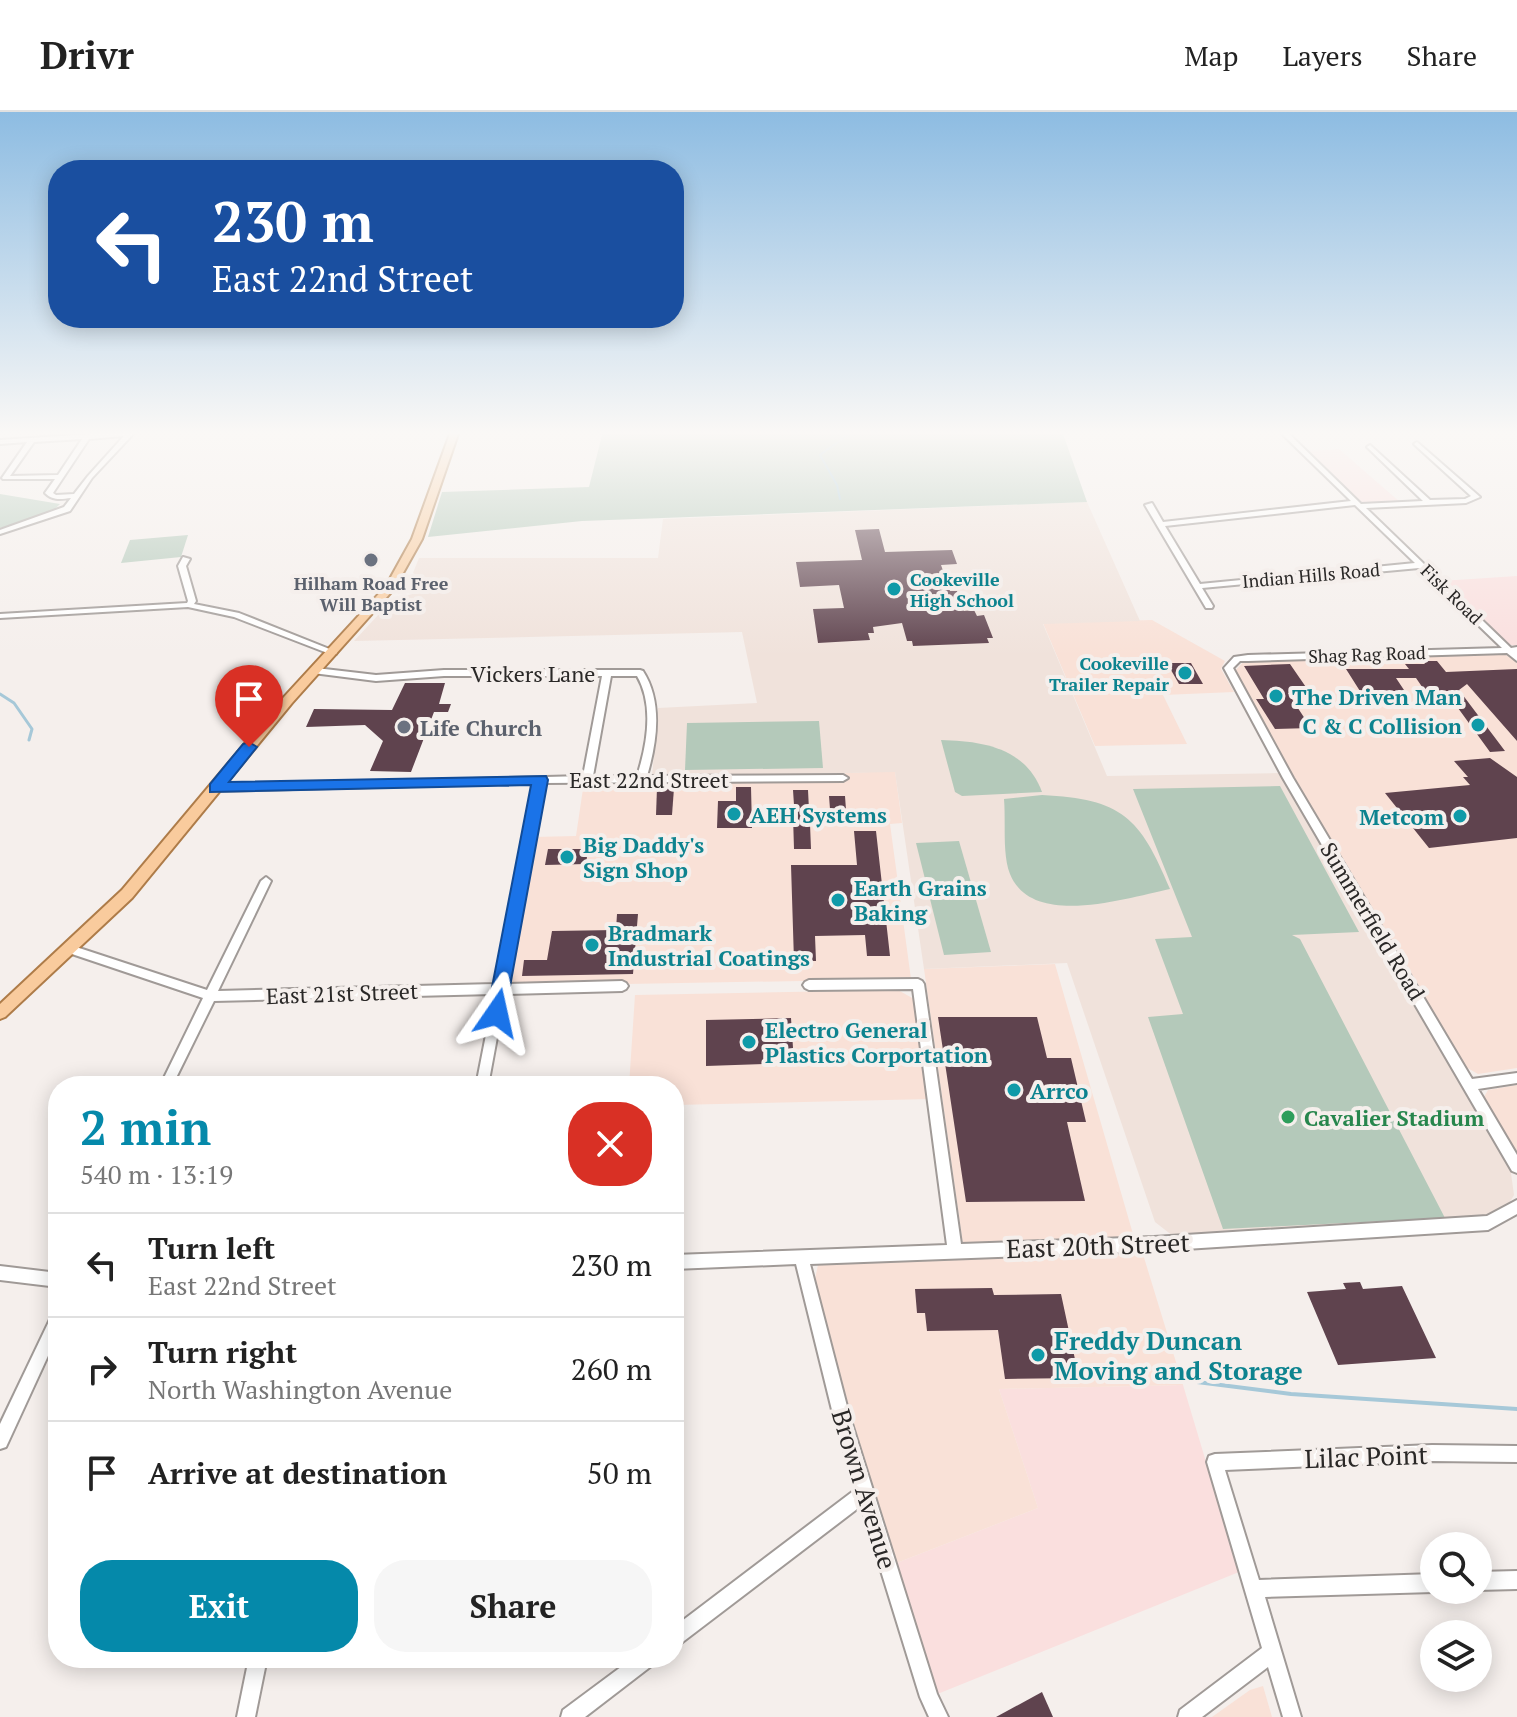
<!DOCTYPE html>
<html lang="en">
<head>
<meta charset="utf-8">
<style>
  :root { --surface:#fff; --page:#f6f6f6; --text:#222; --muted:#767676; --line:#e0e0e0; --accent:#0589aa }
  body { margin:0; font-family:"PT Serif",serif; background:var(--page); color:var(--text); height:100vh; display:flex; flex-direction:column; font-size:30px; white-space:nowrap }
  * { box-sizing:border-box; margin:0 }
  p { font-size:26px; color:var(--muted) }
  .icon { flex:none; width:44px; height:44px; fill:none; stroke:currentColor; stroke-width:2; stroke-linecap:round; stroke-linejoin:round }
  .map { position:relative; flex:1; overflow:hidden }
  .panel { position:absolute; left:48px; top:964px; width:636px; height:592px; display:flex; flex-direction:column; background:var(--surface); border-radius:32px; box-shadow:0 4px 20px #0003 }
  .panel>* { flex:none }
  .banner { position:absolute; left:48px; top:48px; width:636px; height:168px; border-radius:32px; box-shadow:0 4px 20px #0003; background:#1a4fa0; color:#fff; overflow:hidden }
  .buttons { position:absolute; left:1420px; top:1420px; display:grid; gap:16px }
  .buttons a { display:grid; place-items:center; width:72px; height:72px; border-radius:50%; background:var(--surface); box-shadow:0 4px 20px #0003; font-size:40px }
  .pin { position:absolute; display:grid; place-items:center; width:68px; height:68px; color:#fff; margin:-82px -34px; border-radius:50% 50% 50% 0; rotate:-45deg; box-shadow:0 0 8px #0007 }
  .pin .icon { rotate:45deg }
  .me { position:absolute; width:88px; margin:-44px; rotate:11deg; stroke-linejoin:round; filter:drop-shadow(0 0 6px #0008) }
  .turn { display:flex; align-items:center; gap:28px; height:168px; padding:0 32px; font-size:36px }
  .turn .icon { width:104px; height:104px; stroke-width:2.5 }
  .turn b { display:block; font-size:56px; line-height:68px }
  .round { display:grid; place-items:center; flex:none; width:84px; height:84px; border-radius:32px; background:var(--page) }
  .headline { display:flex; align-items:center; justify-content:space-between; height:136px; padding:0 32px }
  h1 { font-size:48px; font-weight:600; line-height:60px; color:var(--accent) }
  .action { display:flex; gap:16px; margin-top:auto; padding:16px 32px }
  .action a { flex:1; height:92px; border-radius:32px; background:var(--accent); color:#fff; font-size:32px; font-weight:600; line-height:92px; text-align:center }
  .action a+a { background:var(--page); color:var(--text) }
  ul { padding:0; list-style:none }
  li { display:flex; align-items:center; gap:24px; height:104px; padding:0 32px; border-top:2px solid var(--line) }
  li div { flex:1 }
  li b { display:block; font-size:30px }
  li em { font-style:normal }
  header { display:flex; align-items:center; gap:48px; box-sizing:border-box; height:112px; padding:0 40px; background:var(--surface); border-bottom:2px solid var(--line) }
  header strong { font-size:38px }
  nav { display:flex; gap:44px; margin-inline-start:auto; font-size:28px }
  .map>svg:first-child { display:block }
  .commercial { fill:#fadfde }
  .industrial { fill:#f9e1d7 }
  .built { fill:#f0e2db }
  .green { fill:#b4c9ba }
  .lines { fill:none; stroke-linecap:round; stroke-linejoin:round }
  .stream-far2 { stroke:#a6c8d8; stroke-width:2 }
  .stream-far1 { stroke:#a6c8d8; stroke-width:3 }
  .stream { stroke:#a6c8d8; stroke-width:4 }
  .building { fill:#5f434e }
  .minor-casing { stroke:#a09a97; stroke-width:4 }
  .major-casing { stroke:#ae7c49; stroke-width:4 }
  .minor { fill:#fff; fill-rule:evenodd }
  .major { fill:#f9cb9d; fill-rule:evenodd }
  .route { fill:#1a73e8; stroke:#114b97; stroke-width:2 }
  .worship-dot { fill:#6b7280; stroke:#f5efec; stroke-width:3 }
  .culture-dot { fill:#0f9aa8; stroke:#f5efec; stroke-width:3 }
  .leisure-dot { fill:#2e9e5b; stroke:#f5efec; stroke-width:3 }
  .labels { text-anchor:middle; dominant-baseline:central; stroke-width:8; stroke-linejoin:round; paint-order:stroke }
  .far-street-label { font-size:18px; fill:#2a2827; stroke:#f5efec }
  .far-culture-label { font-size:18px; font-weight:bold; fill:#0d838f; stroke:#f5efec; text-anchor:start }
  .far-worship-label { font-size:18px; font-weight:bold; fill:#5b616d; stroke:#f5efec }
  .street-label { font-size:22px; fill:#2a2827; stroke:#f5efec }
  .culture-label { font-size:22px; font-weight:bold; fill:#0d838f; stroke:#f5efec; text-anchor:start }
  .worship-label { font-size:22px; font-weight:bold; fill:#5b616d; stroke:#f5efec; text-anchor:start }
  .leisure-label { font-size:22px; font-weight:bold; fill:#27864d; stroke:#f5efec; text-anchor:start }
  .near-street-label { font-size:26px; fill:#2a2827; stroke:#f5efec }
  .near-culture-label { font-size:26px; font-weight:bold; fill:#0d838f; stroke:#f5efec; text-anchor:start }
</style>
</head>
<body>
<header>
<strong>Drivr</strong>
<nav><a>Map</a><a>Layers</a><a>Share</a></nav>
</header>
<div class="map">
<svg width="1517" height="1605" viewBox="0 0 1517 1605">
  <rect width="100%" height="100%" fill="#f5efec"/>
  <!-- commercial -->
  <g class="commercial">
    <polygon points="1339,337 1401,391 1361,392 1306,339"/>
    <polygon points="1517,464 1517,534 1507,532 1441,469"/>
    <polygon points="1183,1273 1239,1460 935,1583 894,1452 1038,1396 999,1277"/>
  </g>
  <!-- industrial -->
  <g class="industrial">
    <polygon points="1152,508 1225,549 1221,557 1234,580 1163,583 1187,632 1095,634 1043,511"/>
    <polygon points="1501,540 1517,550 1517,956 1478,962 1464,954 1233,561 1245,548"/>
    <polygon points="895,659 902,711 890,712 911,867 516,874 507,871 534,725 576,724 584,670 845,669 845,661"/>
    <polygon points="1055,852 1133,1122 1128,1127 963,1133 924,857"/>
    <polygon points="898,878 914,887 929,987 674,993 674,974 629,974 635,883"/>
    <polygon points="1517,973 1517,1046 1484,985 1488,978"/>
    <polygon points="1142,1139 1183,1273 999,1277 1038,1396 894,1452 814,1172 818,1153"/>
    <polygon points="1263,1574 1272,1605 1212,1605 1250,1578"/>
  </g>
  <!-- built -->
  <polygon class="built" points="1087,390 1140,509 1043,512 1107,664 1280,661 1510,1054 1514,1083 1507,1095 1481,1107 1173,1124 1155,1110 1067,851 924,857 895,660 652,665 658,596 757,591 742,520 354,529 391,489 415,481 423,468 413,461 419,446 658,446 663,407"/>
  <!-- green -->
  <g class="green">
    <polygon points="603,319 1062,319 1087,390 582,409 428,425 442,380 589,375"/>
    <polygon points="0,382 60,392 50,402 0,416"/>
    <polygon points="188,423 181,445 121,451 130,428"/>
    <polygon points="819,609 823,656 685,658 687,611"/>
    <path d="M941,628C983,629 1026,636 1042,680L962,684L955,680Z"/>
    <polygon points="1280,674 1359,820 1292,823 1300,827 1445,1106 1223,1117 1148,905 1183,902 1155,827 1192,825 1133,677"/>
    <path d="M1042,683C1122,687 1140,705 1170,777C1126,786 1032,817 1010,762C1002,741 1006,711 1004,687Z"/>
    <polygon points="959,729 991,840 944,843 916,731"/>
  </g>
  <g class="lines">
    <!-- stream-far2 -->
    <polyline class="stream-far2" points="840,387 837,373 820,343 853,319"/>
    <!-- stream-far1 -->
    <polyline class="stream-far1" points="0,582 14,591 32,617 29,628"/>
    <!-- stream -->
    <polyline class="stream" points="1197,1270 1291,1282 1517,1297"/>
  </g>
  <!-- building -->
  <g class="building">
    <polygon points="879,417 885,440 952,438 957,452 941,453 950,479 957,479 964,499 974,498 977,504 984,503 993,526 987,526 989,531 913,534 912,529 907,529 902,511 873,515 874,521 868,521 870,528 818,531 813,497 844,496 839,473 800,475 796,450 862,448 855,418"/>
    <polygon points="1423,549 1437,549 1446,560 1517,557 1517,629 1467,572 1459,578 1505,639 1490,640 1450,585 1429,585 1416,566 1396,566 1410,587 1365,587 1346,557 1409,557 1405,552 1425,552"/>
    <polygon points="1167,551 1191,551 1203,572 1179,572"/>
    <polygon points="1290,552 1310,581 1288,581 1311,616 1275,617 1256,587 1264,587 1244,554"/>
    <polygon points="405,571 445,571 439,592 451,592 448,600 434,600 411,660 370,659 383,629 365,613 306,615 314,597 392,598"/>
    <polygon points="1490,646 1517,665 1517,726 1429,736 1385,681 1470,673 1463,665 1468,665 1454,649"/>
    <polygon points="736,675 751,675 752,716 717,716 718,689 736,689"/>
    <polygon points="657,676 674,676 672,703 656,703"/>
    <polygon points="793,678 808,678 809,698 830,697 829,684 845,684 847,712 810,712 811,737 794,737 793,704 779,704 779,693 794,693"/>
    <polygon points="854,719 876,719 890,844 867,844 865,823 815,824 816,849 794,849 791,753 857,753"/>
    <polygon points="548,737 588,737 586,752 545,753"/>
    <polygon points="617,802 638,802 633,862 522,864 524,848 547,848 552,819 616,818"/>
    <polygon points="938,905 1037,905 1047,946 1071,946 1086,1010 1067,1010 1085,1089 966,1090"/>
    <polygon points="791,906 794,951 706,954 706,908"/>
    <polygon points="1360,1170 1363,1177 1402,1174 1436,1246 1338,1253 1307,1180 1346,1177 1343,1171"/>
    <polygon points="992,1176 994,1183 1061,1182 1079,1266 1005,1267 998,1218 927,1219 925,1201 917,1201 915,1177"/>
    <polygon points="1042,1580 1053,1605 996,1605"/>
  </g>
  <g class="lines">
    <!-- minor casing -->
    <g class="minor-casing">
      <g id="minor">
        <path d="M136,319L92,366L70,399L0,422V418L64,395L71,386C61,387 53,389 45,381L55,367H3L2,366L27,330L0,332V328ZM124,324L88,364L74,382L56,383L53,381L89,327ZM82,327L58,363L10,364L34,330Z"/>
        <path d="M1279,319H1286L1361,392L1423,389L1368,336L1367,335L1370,333L1430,388L1465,387L1471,384L1415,333L1414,332L1417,330L1480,385L1466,391L1366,396L1511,536L1517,535V549L1507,541L1248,549H1240L1233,556L1293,666L1472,967L1517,961V971L1478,977L1517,1043V1061L1512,1059L1283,666L1224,556L1234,545L1248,543L1502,536L1419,456L1202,476L1213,494L1212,496H1206L1145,393L1152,391L1163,410L1351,389ZM1355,393L1415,451L1200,472L1165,414Z"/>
        <polygon points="183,445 190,447 186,454 196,489 194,492 239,501 337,540 336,542 330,542 234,505 188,495 0,506 0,502 187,491 188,489 178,454"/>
        <path d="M316,556L376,563L444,558H640L643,559C663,590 657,630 647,664L843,663L848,666L843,669L544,671L507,872L622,869L626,871L628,874L626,877L622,879L505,882L488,974H476L494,882L214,889L172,974H160L203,886L66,840L64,837L66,834L70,833L207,878L261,769L266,765L271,769L218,879L495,872L534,671L215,679L210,676L212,674L583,664L602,564H444L376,569L313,561L312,559ZM611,564H637C654,593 647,633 637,664H593Z"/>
        <polygon points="918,867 922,869 924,872 961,1132 1154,1125 1487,1104 1517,1088 1517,1102 1488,1118 1154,1139 810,1152 849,1302 937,1582 948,1605 929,1605 920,1585 861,1394 680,1532 674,1535 674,1515 856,1377 833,1302 796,1152 674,1157 674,1143 947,1133 913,877 809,878 805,876 803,873 805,870 809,868"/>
        <polygon points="0,1154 58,1161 58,1175 0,1168"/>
        <polygon points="58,1199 58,1222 6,1335 0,1337 0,1312 53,1201"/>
        <polygon points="1432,1333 1517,1334 1517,1350 1432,1349 1225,1358 1259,1468 1434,1462 1434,1478 1438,1478 1434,1480 1265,1485 1301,1605 1283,1605 1268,1555 1202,1605 1178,1605 1180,1598 1262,1536 1207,1350 1209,1344 1215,1342"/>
        <polygon points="1517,1459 1517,1477 1478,1478 1478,1460"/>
        <polygon points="249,1546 267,1546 255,1605 237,1605"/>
        <polygon points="633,1546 657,1546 654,1552 585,1605 561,1605 563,1598"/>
      </g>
    </g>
    <!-- major casing -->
    <g class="major-casing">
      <polygon id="major" points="451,319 459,319 422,427 394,477 292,591 132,786 5,905 0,907 0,892 122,778 284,585 386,474 412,427"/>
    </g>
    <!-- minor -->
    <use href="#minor" class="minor"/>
    <!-- major -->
    <use href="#major" class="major"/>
  </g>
  <!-- sky -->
  <linearGradient id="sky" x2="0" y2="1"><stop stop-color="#8dbce2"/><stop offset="0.59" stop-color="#faf8f6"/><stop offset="1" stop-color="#faf8f6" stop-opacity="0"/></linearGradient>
  <rect width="1517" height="544" fill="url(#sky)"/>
  <!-- route -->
  <polygon class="route" points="249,630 257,635 229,670 546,664 548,668 504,907 497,909 487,901 531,673 210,680 210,672 243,632"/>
  <!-- markers -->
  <g class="worship-dot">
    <circle cx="371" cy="448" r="8"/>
    <circle cx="404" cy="615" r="8"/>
  </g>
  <g class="culture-dot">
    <circle cx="894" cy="477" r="8"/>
    <circle cx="1185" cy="561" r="8"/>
    <circle cx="1276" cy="584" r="8"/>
    <circle cx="1478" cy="613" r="8"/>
    <circle cx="734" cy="702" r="8"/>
    <circle cx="1460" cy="704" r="8"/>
    <circle cx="567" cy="745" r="8"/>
    <circle cx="838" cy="788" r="8"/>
    <circle cx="592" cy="833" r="8"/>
    <circle cx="749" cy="930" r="8"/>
    <circle cx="1014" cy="978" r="8"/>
    <circle cx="1038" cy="1243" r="8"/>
  </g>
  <circle class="leisure-dot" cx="1288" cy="1005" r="8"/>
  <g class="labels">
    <!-- far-street labels -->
    <g class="far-street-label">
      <text transform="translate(1311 463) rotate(-5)">Indian Hills Road</text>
      <text transform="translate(1452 482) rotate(44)">Fisk Road</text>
      <text transform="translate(1367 542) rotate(-2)">Shag Rag Road</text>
    </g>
    <!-- far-culture labels -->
    <g class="far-culture-label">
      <text x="910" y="467">Cookeville<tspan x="910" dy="21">High School</tspan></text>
      <text x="1169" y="551" text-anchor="end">Cookeville<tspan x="1169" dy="21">Trailer Repair</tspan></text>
    </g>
    <!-- far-worship labels -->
    <g class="far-worship-label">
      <text x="371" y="471">Hilham Road Free<tspan x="371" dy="21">Will Baptist</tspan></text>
    </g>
    <!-- street labels -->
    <g class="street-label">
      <text x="533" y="561">Vickers Lane</text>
      <text x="649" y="667">East 22nd Street</text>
      <text transform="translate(1373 809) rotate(59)">Summerfield Road</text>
      <text transform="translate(342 881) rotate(-2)">East 21st Street</text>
    </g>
    <!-- culture labels -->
    <g class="culture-label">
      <text x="1292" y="584">The Driven Man</text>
      <text x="1462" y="613" text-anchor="end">C &amp; C Collision</text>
      <text x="750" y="702">AEH Systems</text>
      <text x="1444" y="704" text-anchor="end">Metcom</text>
      <text x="583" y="732">Big Daddy's<tspan x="583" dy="25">Sign Shop</tspan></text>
      <text x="854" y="775">Earth Grains<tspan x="854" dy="25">Baking</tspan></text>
      <text x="608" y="820">Bradmark<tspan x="608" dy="25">Industrial Coatings</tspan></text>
      <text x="765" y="917">Electro General<tspan x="765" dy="25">Plastics Corportation</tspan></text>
      <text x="1030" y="978">Arrco</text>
    </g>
    <!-- worship labels -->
    <g class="worship-label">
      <text x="420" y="615">Life Church</text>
    </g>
    <!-- leisure labels -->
    <g class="leisure-label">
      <text x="1304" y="1005">Cavalier Stadium</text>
    </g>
    <!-- near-street labels -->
    <g class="near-street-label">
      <text transform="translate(1098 1133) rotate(-2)">East 20th Street</text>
      <text transform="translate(1366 1344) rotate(-2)">Lilac Point</text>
      <text transform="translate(865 1377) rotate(73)">Brown Avenue</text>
    </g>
    <!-- near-culture labels -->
    <g class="near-culture-label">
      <text x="1054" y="1228">Freddy Duncan<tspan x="1054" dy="30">Moving and Storage</tspan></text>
    </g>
  </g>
</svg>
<div class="buttons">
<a><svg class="icon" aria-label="search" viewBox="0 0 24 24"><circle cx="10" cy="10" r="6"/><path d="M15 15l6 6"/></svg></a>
<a><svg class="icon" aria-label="layers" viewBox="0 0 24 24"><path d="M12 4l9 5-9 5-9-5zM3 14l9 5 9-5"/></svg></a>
</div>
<div class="pin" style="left:249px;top:635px;background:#d93025"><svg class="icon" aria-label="arrive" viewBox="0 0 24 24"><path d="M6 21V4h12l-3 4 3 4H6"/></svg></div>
<svg class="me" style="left:497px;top:901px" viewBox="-20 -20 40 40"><path d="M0-17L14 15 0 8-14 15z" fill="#1a73e8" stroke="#fff" stroke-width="4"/></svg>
<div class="banner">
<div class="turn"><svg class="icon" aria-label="left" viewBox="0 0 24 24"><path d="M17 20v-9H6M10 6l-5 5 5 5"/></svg><div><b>230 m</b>East 22nd Street</div></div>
</div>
<section class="panel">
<div class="headline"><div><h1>2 min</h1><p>540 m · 13:19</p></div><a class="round" style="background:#d93025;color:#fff"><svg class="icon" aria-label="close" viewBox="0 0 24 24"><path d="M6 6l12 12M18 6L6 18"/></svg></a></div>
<ul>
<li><svg class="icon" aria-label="left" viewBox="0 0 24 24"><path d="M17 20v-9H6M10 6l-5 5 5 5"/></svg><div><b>Turn left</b><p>East 22nd Street</p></div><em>230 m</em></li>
<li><svg class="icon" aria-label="right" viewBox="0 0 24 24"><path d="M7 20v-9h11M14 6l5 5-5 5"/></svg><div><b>Turn right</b><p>North Washington Avenue</p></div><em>260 m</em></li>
<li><svg class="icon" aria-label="arrive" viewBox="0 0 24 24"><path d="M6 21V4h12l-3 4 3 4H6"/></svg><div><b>Arrive at destination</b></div><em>50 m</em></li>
</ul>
<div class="action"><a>Exit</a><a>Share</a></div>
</section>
</div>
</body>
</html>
